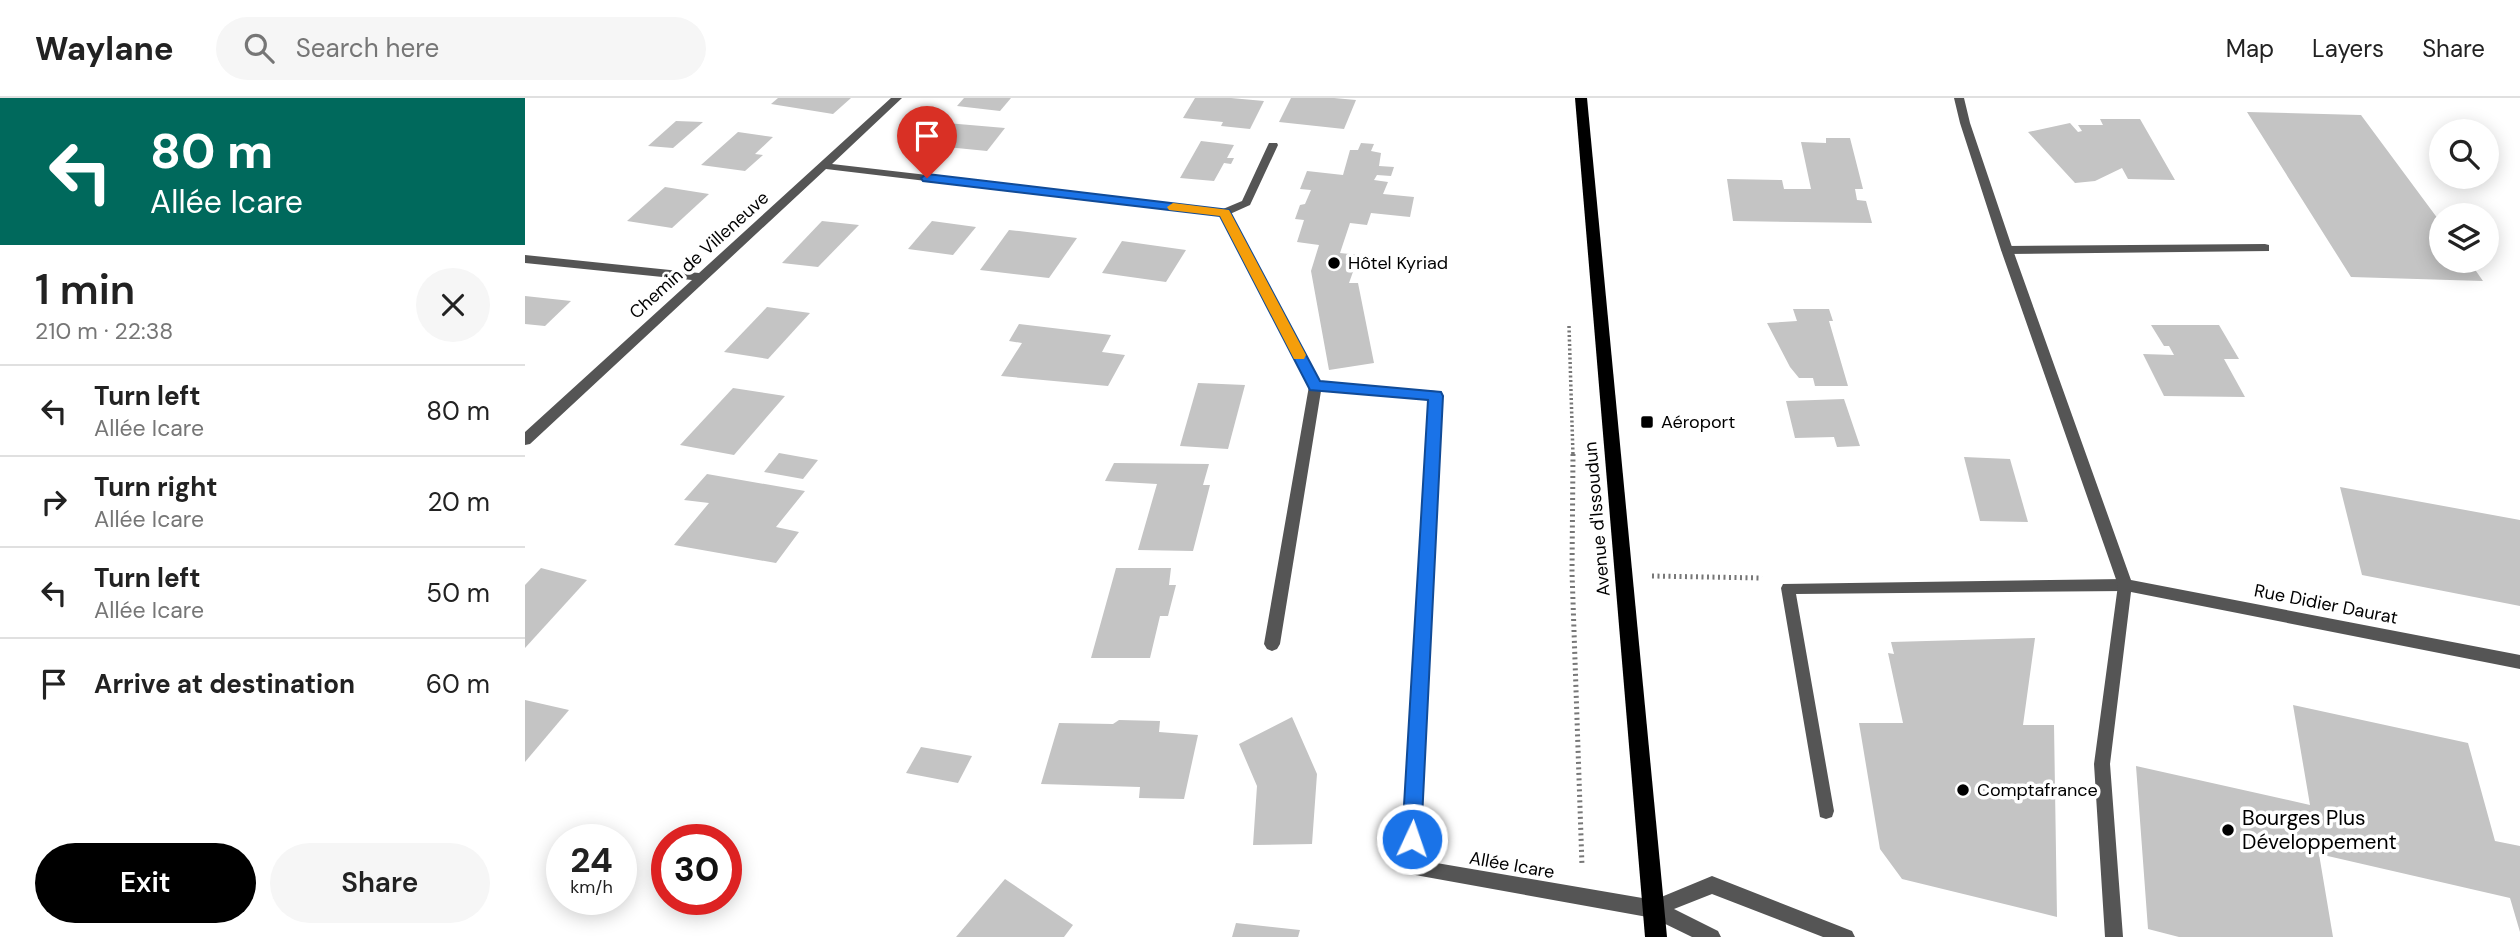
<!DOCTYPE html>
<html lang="en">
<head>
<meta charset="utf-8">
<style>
  :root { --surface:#fff; --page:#f6f6f6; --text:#222; --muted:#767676; --line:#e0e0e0; --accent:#000 }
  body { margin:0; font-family:"DM Sans",sans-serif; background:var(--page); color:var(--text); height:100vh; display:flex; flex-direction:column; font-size:26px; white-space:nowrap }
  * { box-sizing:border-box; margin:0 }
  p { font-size:23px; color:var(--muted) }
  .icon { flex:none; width:38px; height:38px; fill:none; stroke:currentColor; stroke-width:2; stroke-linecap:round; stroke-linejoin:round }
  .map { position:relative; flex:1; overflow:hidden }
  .sheet { display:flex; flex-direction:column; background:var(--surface); width:525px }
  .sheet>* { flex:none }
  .guide { background:#00695c; color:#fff; overflow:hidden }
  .buttons { position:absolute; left:1904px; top:21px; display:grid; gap:14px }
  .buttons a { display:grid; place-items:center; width:70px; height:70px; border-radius:50%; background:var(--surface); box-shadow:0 4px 18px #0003; font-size:35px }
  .speed { position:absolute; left:21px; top:726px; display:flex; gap:14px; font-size:35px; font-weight:700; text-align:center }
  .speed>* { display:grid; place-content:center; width:91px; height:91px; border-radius:50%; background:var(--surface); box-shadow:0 4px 18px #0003; line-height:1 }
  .speed small { font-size:18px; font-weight:400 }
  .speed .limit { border:10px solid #d22; background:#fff; color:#111 }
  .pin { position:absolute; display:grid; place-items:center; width:60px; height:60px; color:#fff; margin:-72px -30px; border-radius:50% 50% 50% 0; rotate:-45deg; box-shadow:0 0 7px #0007 }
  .pin .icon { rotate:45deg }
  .me { position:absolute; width:77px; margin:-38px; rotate:3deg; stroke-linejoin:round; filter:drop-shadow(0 0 5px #0008) }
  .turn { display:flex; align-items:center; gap:24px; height:147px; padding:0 35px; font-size:32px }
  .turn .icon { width:91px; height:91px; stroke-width:2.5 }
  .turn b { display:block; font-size:49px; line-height:60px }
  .round { display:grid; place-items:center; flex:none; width:74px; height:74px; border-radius:37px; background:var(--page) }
  .head { display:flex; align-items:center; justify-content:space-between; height:119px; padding:0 35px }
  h1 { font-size:42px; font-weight:600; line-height:52px }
  .primary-button { display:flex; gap:14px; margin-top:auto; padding:14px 35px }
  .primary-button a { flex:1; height:80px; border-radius:42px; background:var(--accent); color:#fff; font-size:28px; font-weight:600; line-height:80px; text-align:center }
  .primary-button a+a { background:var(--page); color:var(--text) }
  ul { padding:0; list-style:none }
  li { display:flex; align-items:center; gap:21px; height:91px; padding:0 35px; border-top:2px solid var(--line) }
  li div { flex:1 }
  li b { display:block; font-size:26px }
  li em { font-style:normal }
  header { display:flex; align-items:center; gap:42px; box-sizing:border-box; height:98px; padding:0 35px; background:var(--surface); border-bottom:2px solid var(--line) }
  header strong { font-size:33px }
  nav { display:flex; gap:38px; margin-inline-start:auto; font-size:24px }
  .search { width:490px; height:63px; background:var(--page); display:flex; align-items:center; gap:18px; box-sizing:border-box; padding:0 24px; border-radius:38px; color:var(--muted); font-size:26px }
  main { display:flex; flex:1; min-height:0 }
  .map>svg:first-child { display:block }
  .building { fill:#c4c4c4 }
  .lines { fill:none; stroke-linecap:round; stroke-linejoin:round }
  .path-far1 { stroke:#777; stroke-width:3.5; stroke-dasharray:2 2.5; stroke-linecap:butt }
  .path { stroke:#777; stroke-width:5; stroke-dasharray:2 3.5; stroke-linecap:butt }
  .service { fill:#555; fill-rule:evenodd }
  .minor { fill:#555; fill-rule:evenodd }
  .primary { fill:#000; fill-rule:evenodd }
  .route { fill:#1a73e8; stroke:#114b97; stroke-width:2 }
  .slow { fill:#f59e0b }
  .poi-dot { fill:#000; stroke:#fff; stroke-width:2.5 }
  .labels { text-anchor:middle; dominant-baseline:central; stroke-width:7; stroke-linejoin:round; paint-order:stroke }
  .street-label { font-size:18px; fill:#000; stroke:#fff }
  .poi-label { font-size:18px; fill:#000; stroke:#fff; text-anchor:start }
  .near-poi-label { font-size:21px; fill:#000; stroke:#fff; text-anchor:start }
</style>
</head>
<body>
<header>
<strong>Waylane</strong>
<div class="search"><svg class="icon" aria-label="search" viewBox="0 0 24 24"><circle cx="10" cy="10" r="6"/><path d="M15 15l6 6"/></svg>Search here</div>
<nav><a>Map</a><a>Layers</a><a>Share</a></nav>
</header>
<main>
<section class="sheet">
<div class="guide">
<div class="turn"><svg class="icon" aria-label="left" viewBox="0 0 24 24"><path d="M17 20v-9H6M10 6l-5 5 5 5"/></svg><div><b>80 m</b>Allée Icare</div></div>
</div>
<div class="head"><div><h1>1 min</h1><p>210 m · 22:38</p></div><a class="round"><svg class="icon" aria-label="close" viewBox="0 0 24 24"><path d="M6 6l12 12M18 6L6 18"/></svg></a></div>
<ul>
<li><svg class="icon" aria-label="left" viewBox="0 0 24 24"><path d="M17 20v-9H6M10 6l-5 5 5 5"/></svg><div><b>Turn left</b><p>Allée Icare</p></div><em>80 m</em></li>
<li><svg class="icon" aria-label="right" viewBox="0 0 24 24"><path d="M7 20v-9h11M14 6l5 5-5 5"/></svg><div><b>Turn right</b><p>Allée Icare</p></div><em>20 m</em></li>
<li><svg class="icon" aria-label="left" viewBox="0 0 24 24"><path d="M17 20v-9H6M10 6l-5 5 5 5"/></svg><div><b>Turn left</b><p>Allée Icare</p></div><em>50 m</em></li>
<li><svg class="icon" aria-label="arrive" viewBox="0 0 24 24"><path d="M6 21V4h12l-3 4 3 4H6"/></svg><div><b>Arrive at destination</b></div><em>60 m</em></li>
</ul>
<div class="primary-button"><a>Exit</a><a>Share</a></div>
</section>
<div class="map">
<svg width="1995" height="839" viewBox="0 0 1995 839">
  <rect width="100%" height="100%" fill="#fff"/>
  <!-- building -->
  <g class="building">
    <polygon points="253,0 326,0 308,16 246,6"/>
    <polygon points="439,0 486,0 475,13 432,8"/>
    <polygon points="670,0 706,0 739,3 725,31 696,28 698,24 658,20"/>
    <polygon points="766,0 809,0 831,2 819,31 754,24"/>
    <polygon points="1722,14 1836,17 1916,125 1916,163 1944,163 1958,183 1826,179"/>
    <polygon points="1575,21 1615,21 1650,82 1603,81 1597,70 1570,83 1550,85 1503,34 1545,25 1553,34 1557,33 1553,27 1578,27"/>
    <polygon points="151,23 178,24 148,50 123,48"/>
    <polygon points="410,24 480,30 462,53 391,46"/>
    <polygon points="213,34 248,39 230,56 238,57 220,73 176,67"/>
    <polygon points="1301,40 1325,40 1338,91 1330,91 1332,102 1341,103 1347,125 1208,123 1202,81 1257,82 1259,91 1286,91 1276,44 1301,45"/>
    <polygon points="676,43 709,47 702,60 709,60 706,66 699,65 689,83 655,80"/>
    <polygon points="836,45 849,46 846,53 856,55 854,68 869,69 866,78 852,77 849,82 863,84 858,96 889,99 885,119 846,115 842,127 825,125 815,155 834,157 824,185 833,185 849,265 804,272 786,173 794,147 772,144 779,122 770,121 775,107 780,106 786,92 775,91 782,73 818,77 825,52 833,52"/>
    <polygon points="140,89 184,96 147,130 102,123"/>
    <polygon points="297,123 334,127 293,169 257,165"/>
    <polygon points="407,123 451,129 428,157 383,151"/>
    <polygon points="484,132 494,133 552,140 524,180 455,172"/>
    <polygon points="597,143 661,152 641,184 577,175"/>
    <polygon points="0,198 46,203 20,228 0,226"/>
    <polygon points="242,209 285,215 243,261 199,254"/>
    <polygon points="1268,211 1304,211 1308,223 1304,223 1323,288 1290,288 1288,280 1274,280 1265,269 1242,225 1272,223"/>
    <polygon points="494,226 586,237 577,254 600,257 583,288 476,278 497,245 484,243"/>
    <polygon points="1626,227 1694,227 1714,261 1699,261 1720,299 1639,298 1618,256 1649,257 1644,248 1639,248"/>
    <polygon points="673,285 720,287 703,351 655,348"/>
    <polygon points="208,290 260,298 209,357 155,347"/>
    <polygon points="1319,301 1335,348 1312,349 1309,339 1270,340 1261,303"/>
    <polygon points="254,355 293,362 278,381 239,374"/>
    <polygon points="1439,359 1485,361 1503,424 1455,423"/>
    <polygon points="589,365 684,366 678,387 685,387 668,453 613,452 632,386 580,383"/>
    <polygon points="182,376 280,393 251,429 274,434 251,465 149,447 184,405 159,402"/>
    <polygon points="1815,389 1995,422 1995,508 1837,477"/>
    <polygon points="16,470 62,482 0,550 0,487"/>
    <polygon points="591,470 646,470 644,487 651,487 643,518 635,518 625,560 566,560"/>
    <polygon points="1510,540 1498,627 1529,627 1532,819 1377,781 1355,751 1334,625 1378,625 1363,555 1369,556 1366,544"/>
    <polygon points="0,602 44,612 0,664"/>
    <polygon points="1768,607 1943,645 1970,743 1995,748 1995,834 1985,800 1794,756 1808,839 1654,839 1623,831 1611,668 1785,707"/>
    <polygon points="767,619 792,676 787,746 728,747 732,688 714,646"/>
    <polygon points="594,622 635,623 634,634 673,637 659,701 614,700 615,689 516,686 534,625 588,626"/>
    <polygon points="396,649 447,658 433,685 381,675"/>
    <polygon points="480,781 548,827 539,839 431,839"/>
    <polygon points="711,825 775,832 773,839 707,839"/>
  </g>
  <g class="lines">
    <!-- path-far1 -->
    <polyline class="path-far1" points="1044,228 1048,358"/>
    <!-- path -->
    <g class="path">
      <polyline points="1048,356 1047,474 1057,768"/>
      <polyline points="1127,478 1237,480"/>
    </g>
    <!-- service -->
    <g class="service">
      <polygon points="1740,146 1744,147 1744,153 1482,156 1476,152 1482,148"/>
      <polygon points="1600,481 1605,483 1607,487 1605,491 1600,493 1271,496 1309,713 1307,719 1301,721 1295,719 1256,490 1258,486"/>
    </g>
    <!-- minor -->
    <g class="minor">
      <polygon points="366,0 377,0 307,66 698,111 717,103 743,47 744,45 752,45 753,47 725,107 705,116 794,284 911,293 917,298 894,762 1129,802 1187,778 1327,833 1330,839 1298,839 1187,796 1149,811 1193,833 1196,839 1167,839 1128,820 879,775 876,769 904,302 796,293 755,546 752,551 747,553 742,551 739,546 784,288 695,118 301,71 5,346 0,347 0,334 167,182 0,165 0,157 174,175"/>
      <polygon points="1429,0 1439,0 1445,25 1488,152 1606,482 1995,557 1995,571 1606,494 1585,666 1598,839 1580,839 1569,666 1593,487 1476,152 1435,25"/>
    </g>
    <!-- primary -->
    <polygon class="primary" points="1050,0 1062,0 1142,839 1120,839"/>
  </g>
  <!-- route -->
  <polygon class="route" points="402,76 704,112 795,283 916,294 918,298 896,741 893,748 887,751 880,748 877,741 903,302 785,292 695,118 398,83 396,80"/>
  <!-- slow -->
  <polygon class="slow" points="648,105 704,112 781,257 779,261 769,261 695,118 644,112 642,109"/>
  <!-- markers -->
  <g class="poi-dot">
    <circle cx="809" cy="165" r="7"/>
    <rect x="1115" y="317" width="14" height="14" rx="3.5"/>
    <circle cx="1438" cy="692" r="7"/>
    <circle cx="1703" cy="732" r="7"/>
  </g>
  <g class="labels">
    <!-- street labels -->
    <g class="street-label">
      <text transform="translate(174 157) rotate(-42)">Chemin de Villeneuve</text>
      <text transform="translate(1072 421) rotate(-95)">Avenue d'Issoudun</text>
      <text transform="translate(1801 506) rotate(11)">Rue Didier Daurat</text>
      <text transform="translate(987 767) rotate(10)">Allée Icare</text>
    </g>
    <!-- poi labels -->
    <g class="poi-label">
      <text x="823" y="165">Hôtel Kyriad</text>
      <text x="1136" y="324">Aéroport</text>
      <text x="1452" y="692">Comptafrance</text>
    </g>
    <!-- near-poi labels -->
    <g class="near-poi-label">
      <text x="1717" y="720">Bourges Plus<tspan x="1717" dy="24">Développement</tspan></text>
    </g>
  </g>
</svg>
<div class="buttons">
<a><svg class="icon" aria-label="search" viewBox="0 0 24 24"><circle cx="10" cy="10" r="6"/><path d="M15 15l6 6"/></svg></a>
<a><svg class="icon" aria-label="layers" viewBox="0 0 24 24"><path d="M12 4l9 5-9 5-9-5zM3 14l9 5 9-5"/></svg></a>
</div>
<div class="speed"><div>24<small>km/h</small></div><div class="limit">30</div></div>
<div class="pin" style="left:402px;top:80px;background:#d93025"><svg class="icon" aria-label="arrive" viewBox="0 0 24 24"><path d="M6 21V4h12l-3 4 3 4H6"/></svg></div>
<svg class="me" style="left:887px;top:741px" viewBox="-20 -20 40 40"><circle r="17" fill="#1a73e8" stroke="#fff" stroke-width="3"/><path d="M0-11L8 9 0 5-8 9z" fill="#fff"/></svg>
</div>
</main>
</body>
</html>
